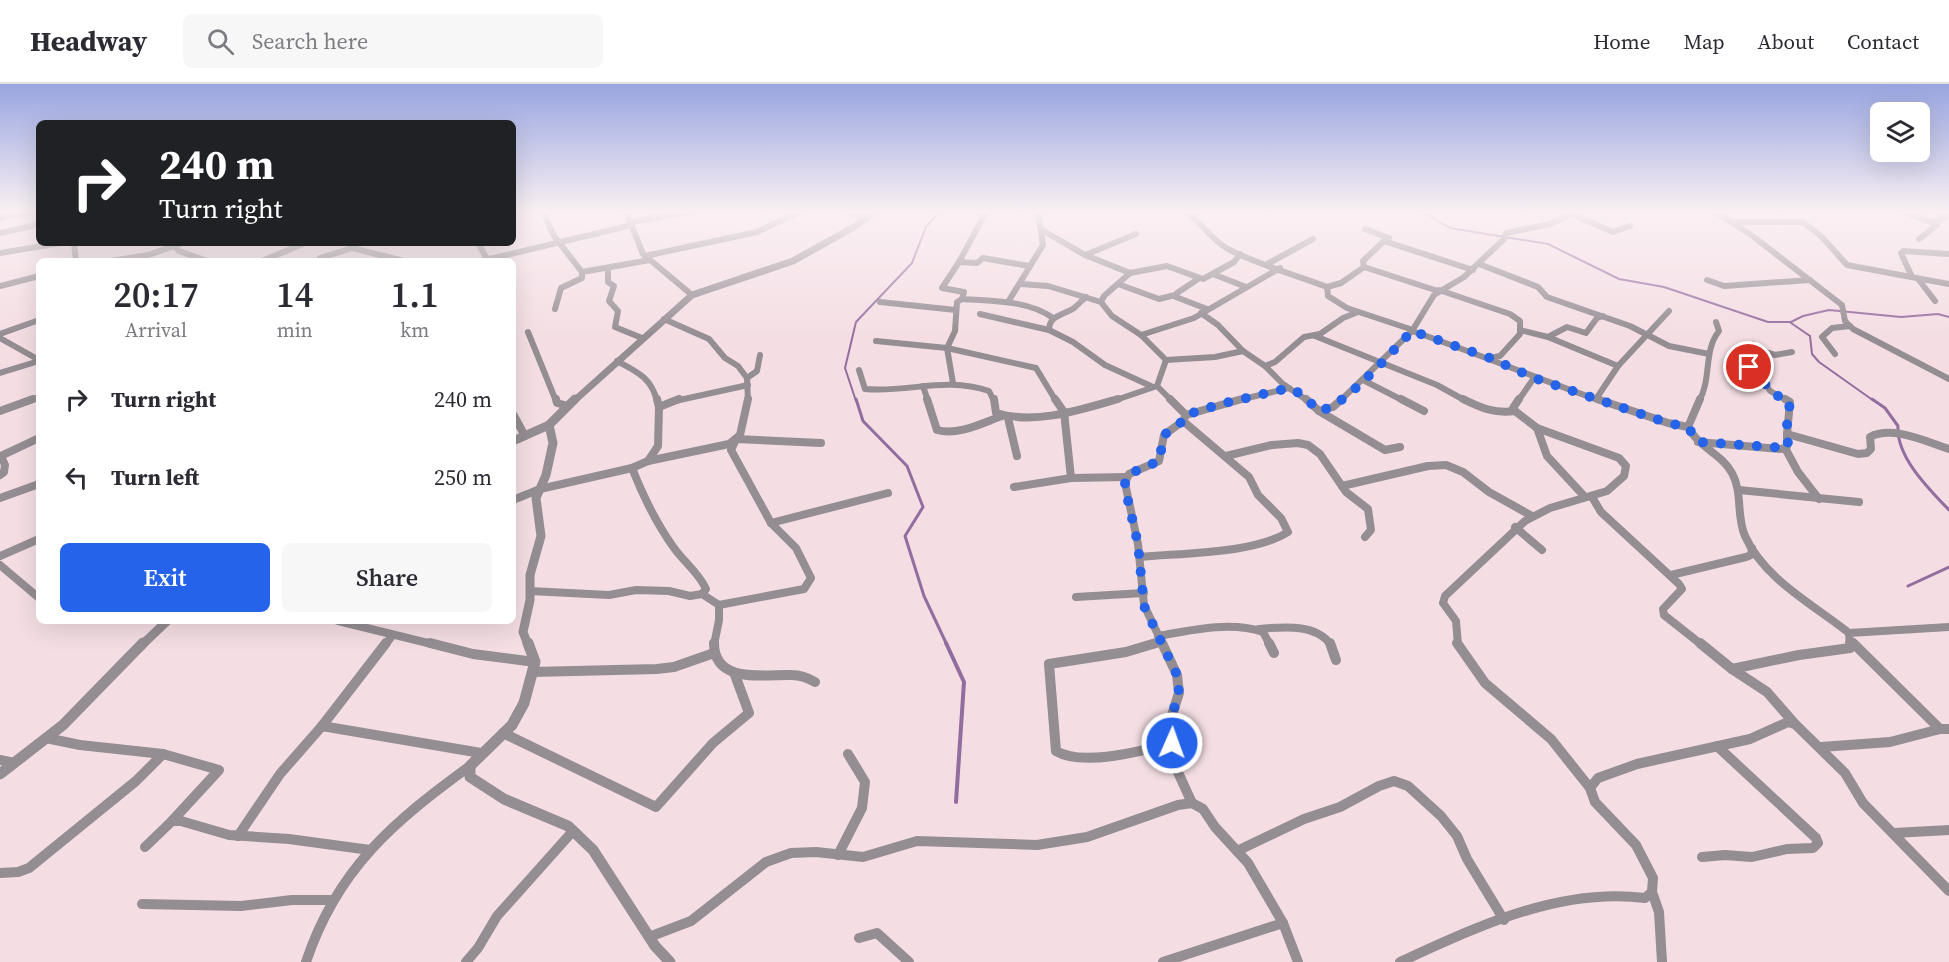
<!DOCTYPE html>
<html lang="en">
<head>
<meta charset="utf-8">
<style>
  :root { --surface:#fff; --page:#f7f7f7; --text:#2b2b33; --muted:#7c7c81; --line:#e1e1e2; --accent:#2563eb }
  body { margin:0; font-family:"Source Serif 4",serif; background:var(--page); color:var(--text); height:100vh; display:flex; flex-direction:column; font-size:22px; white-space:nowrap }
  * { box-sizing:border-box; margin:0 }
  p { font-size:20px; color:var(--muted) }
  .icon { flex:none; width:33px; height:33px; fill:none; stroke:currentColor; stroke-width:2; stroke-linecap:round; stroke-linejoin:round }
  .map { position:relative; flex:1; overflow:hidden }
  .drawer { position:absolute; left:36px; top:174px; width:480px; height:366px; display:flex; flex-direction:column; background:var(--surface); border-radius:9px; box-shadow:0 6px 24px #0002 }
  .drawer>* { flex:none }
  .hud { position:absolute; left:36px; top:36px; width:480px; height:126px; border-radius:9px; box-shadow:0 6px 24px #0002; background:#202124; color:#fff; overflow:hidden }
  .fabs { position:absolute; left:1870px; top:18px; display:grid; gap:12px }
  .fabs a { display:grid; place-items:center; width:60px; height:60px; border-radius:9px; background:var(--surface); box-shadow:0 6px 24px #0002; font-size:30px }
  .pin { position:absolute; display:grid; place-items:center; width:51px; height:51px; color:#fff; margin:-26px; border:3px solid #fff; border-radius:50%; box-shadow:0 2px 6px #0007 }
  .me { position:absolute; width:66px; margin:-33px; rotate:2deg; stroke-linejoin:round; filter:drop-shadow(0 0 4px #0008) }
  .turn { display:flex; align-items:center; gap:21px; height:126px; padding:0 24px; font-size:27px }
  .turn .icon { width:78px; height:78px; stroke-width:2.5 }
  .turn b { display:block; font-size:42px; line-height:51px }
  .eta { display:flex; justify-content:space-evenly; align-items:center; height:102px; text-align:center }
  .eta b { font-size:36px; font-weight:600; line-height:42px }
  .primary-button { display:flex; gap:12px; margin-top:auto; padding:12px 24px }
  .primary-button a { flex:1; height:69px; border-radius:9px; background:var(--accent); color:#fff; font-size:24px; font-weight:600; line-height:69px; text-align:center }
  .primary-button a+a { background:var(--page); color:var(--text) }
  ul { padding:0; list-style:none }
  li { display:flex; align-items:center; gap:18px; height:78px; padding:0 24px }
  li div { flex:1 }
  li b { display:block; font-size:22px }
  li em { font-style:normal }
  header { display:flex; align-items:center; gap:36px; box-sizing:border-box; height:84px; padding:0 30px; background:var(--surface); border-bottom:2px solid var(--line) }
  header strong { font-size:28px }
  nav { display:flex; gap:33px; margin-inline-start:auto; font-size:21px }
  .search { width:420px; height:54px; background:var(--page); display:flex; align-items:center; gap:15px; box-sizing:border-box; padding:0 21px; border-radius:9px; color:var(--muted); font-size:22px }
  .map>svg:first-child { display:block }
  .lines { fill:none; stroke-linecap:round; stroke-linejoin:round }
  .stream-far2 { stroke:#946d9f; stroke-width:2 }
  .stream-far1 { stroke:#946d9f; stroke-width:3 }
  .stream { stroke:#946d9f; stroke-width:4 }
  .minor-far2 { stroke:#948d92; stroke-width:6 }
  .minor-far1 { stroke:#948d92; stroke-width:8 }
  .minor { stroke:#948d92; stroke-width:10 }
  .tertiary-far2 { stroke:#948d92; stroke-width:7 }
  .tertiary-far1 { stroke:#948d92; stroke-width:9 }
  .tertiary { stroke:#948d92; stroke-width:11 }
  .route { stroke:#2563eb; stroke-width:10; stroke-dasharray:0 18 }
</style>
</head>
<body>
<header>
<strong>Headway</strong>
<div class="search"><svg class="icon" aria-label="search" viewBox="0 0 24 24"><circle cx="10" cy="10" r="6"/><path d="M15 15l6 6"/></svg>Search here</div>
<nav><a>Home</a><a>Map</a><a>About</a><a>Contact</a></nav>
</header>
<div class="map">
<svg width="1949" height="878" viewBox="0 0 1949 878">
  <rect width="100%" height="100%" fill="#f4dee4"/>
  <g class="lines">
    <!-- stream-far2 -->
    <g class="stream-far2">
      <polyline points="1423,128 1450,144 1548,160 1619,195 1664,203 1768,238 1791,238 1803,232 1829,226 1901,233 1938,230 1949,233"/>
      <polyline points="1791,239 1810,252 1812,270 1819,278 1874,317"/>
      <polyline points="856,317 845,284 856,238 912,179 926,143 939,128"/>
    </g>
    <!-- stream-far1 -->
    <g class="stream-far1">
      <polyline points="856,315 863,337 907,382 923,423 905,452 924,512 947,561"/>
      <path d="M1872,315L1885,324L1898,342C1896,373 1929,405 1949,426"/>
      <polyline points="1908,502 1949,483"/>
    </g>
    <!-- stream -->
    <polyline class="stream" points="946,559 964,598 956,718"/>
    <!-- minor-far2 -->
    <g class="minor-far2">
      <polyline points="543,128 554,152 582,188 650,176"/>
      <polyline points="626,128 643,170 692,211"/>
      <polyline points="849,128 866,135"/>
      <path d="M1187,128C1202,140 1211,155 1228,165C1256,180 1296,191 1327,203L1328,212L1347,224L1413,246"/>
      <polyline points="1715,128 1750,150 1842,221 1845,237 1853,245 1949,295"/>
      <polyline points="1905,128 1933,139 1949,131"/>
      <polyline points="1572,130 1613,148 1630,142"/>
      <polyline points="0,134 30,128"/>
      <polyline points="631,138 689,128"/>
      <polyline points="1734,138 1803,138 1822,153 1847,181 1949,200"/>
      <polyline points="1365,145 1389,154 1388,157"/>
      <polyline points="1042,146 1085,171 1130,189 1167,182 1203,195 1234,178 1240,170"/>
      <polyline points="0,149 32,142 39,138"/>
      <polyline points="1919,155 1937,141 1934,139"/>
      <polyline points="74,159 76,177"/>
      <polyline points="478,159 487,175"/>
      <polyline points="173,160 179,167 207,177"/>
      <polyline points="0,169 60,159"/>
      <polyline points="1085,171 1136,150"/>
      <polyline points="645,172 757,148 799,128"/>
      <polyline points="320,174 352,164 404,177"/>
      <polyline points="111,177 148,171 183,159"/>
      <polyline points="262,177 305,159"/>
      <polyline points="481,177 632,141"/>
      <polyline points="959,178 986,128"/>
      <polyline points="1269,179 1313,155"/>
      <polyline points="1479,180 1538,203 1547,213 1630,242 1669,262 1709,270"/>
      <polyline points="1364,183 1438,207"/>
      <polyline points="608,185 608,198 614,202 609,217 618,227 615,243 642,254"/>
      <polyline points="1213,190 1246,203"/>
      <polyline points="1912,193 1901,169 1903,167 1949,170"/>
      <polyline points="1198,195 1177,209 1176,213 1207,225"/>
      <polyline points="1707,196 1724,202 1810,196"/>
      <polyline points="1919,196 1935,217"/>
      <polyline points="1021,200 1048,202 1101,218 1112,232 1141,251 1166,276 1157,302"/>
      <polyline points="1118,200 1159,215 1175,211"/>
      <polyline points="0,202 39,192"/>
      <polyline points="1327,203 1341,199 1364,183 1363,177 1384,157 1473,186"/>
      <polyline points="1439,206 1510,230 1520,237 1520,250 1500,272 1490,274"/>
      <path d="M1086,213C1082,216 1078,221 1074,224C1064,231 1049,231 1049,246L1073,258L1105,281L1153,303"/>
      <path d="M962,215C992,217 1028,216 1053,234"/>
      <polyline points="880,218 956,226"/>
      <polyline points="1008,218 1043,161 1038,128"/>
      <polyline points="1101,218 1104,212 1130,189"/>
      <polyline points="555,225 561,204 582,194 582,188"/>
      <polyline points="1201,229 1218,241 1243,267 1265,282 1283,300 1308,317"/>
      <polyline points="980,230 1049,246"/>
      <polyline points="664,235 709,255 725,274 738,282 747,294"/>
      <polyline points="1520,246 1548,253 1567,243 1586,249 1597,234 1603,232"/>
      <path d="M1412,247C1476,269 1538,295 1601,317"/>
      <polyline points="528,248 556,317"/>
      <polyline points="0,250 39,236"/>
      <polyline points="1141,251 1194,234 1280,184"/>
      <polyline points="1315,252 1437,301 1466,317"/>
      <polyline points="1548,253 1618,282"/>
      <polyline points="0,254 39,276"/>
      <polyline points="876,257 947,264 1036,284 1056,317"/>
      <polyline points="1753,260 1745,276 1749,283 1758,288 1770,307 1788,317"/>
      <polyline points="1751,264 1775,271 1792,268"/>
      <polyline points="1835,270 1822,253 1832,244 1850,242"/>
      <polyline points="1166,276 1215,273 1243,267"/>
      <path d="M617,277C637,288 651,293 657,317"/>
      <polyline points="1265,282 1275,278 1304,253 1320,250 1343,234 1358,228"/>
      <path d="M859,286L865,305C909,309 945,292 989,307L994,317"/>
      <polyline points="0,289 39,277"/>
      <polyline points="1363,296 1404,317"/>
      <polyline points="953,299 947,264 955,247 957,218 962,215 964,208 942,204 959,178 977,179 983,174 1029,182"/>
      <polyline points="923,302 928,317"/>
      <polyline points="1157,302 1172,317"/>
      <polyline points="1596,315 1618,282 1669,227"/>
      <polyline points="29,317 39,313"/>
      <polyline points="675,317 748,301"/>
      <polyline points="748,317 747,294 757,287 760,271"/>
      <polyline points="1113,317 1157,302"/>
      <polyline points="1235,317 1289,304"/>
      <polyline points="1340,317 1412,247 1434,211 1464,193 1504,155 1506,149 1550,140 1575,128"/>
      <polyline points="1518,317 1534,294"/>
      <path d="M1699,317C1712,295 1703,267 1719,247L1716,238"/>
    </g>
    <!-- minor-far1 -->
    <g class="minor-far1">
      <polyline points="556,315 557,319 568,322"/>
      <path d="M927,315L937,346C958,352 982,339 1002,332"/>
      <path d="M994,315L996,329C1035,341 1080,326 1118,315"/>
      <polyline points="1055,315 1064,328 1071,394"/>
      <polyline points="1306,315 1319,327 1385,366 1400,363"/>
      <polyline points="1401,315 1424,327"/>
      <polyline points="1597,315 1668,339 1688,343"/>
      <path d="M1700,315L1688,343C1698,363 1722,370 1732,389C1743,409 1736,432 1745,452C1764,495 1814,521 1849,549"/>
      <polyline points="1785,315 1790,318 1787,350"/>
      <polyline points="659,323 679,315"/>
      <polyline points="0,327 33,315"/>
      <polyline points="1319,327 1333,323 1342,315"/>
      <polyline points="1515,327 1513,324 1519,315"/>
      <polyline points="513,330 525,352"/>
      <polyline points="1186,331 1242,315"/>
      <polyline points="1008,334 1017,372"/>
      <polyline points="1537,344 1547,372 1585,413"/>
      <path d="M1698,358L1781,365L1787,363V350L1858,370L1867,369L1871,365L1870,353C1892,341 1927,358 1949,365"/>
      <polyline points="1785,364 1798,388 1819,415"/>
      <polyline points="1226,372 1272,361 1298,359 1308,361 1320,370 1346,408 1368,425 1371,446 1365,453"/>
      <polyline points="648,377 658,362 659,323 657,315"/>
      <path d="M632,384C643,412 656,439 674,464C684,478 699,489 706,505L702,510"/>
      <polyline points="0,391 4,388 5,381 1,372 39,354"/>
      <polyline points="1342,402 1428,382 1446,381 1463,388 1489,408 1532,432"/>
      <polyline points="1014,403 1071,394 1126,393"/>
      <polyline points="1739,406 1859,418"/>
      <polyline points="1592,413 1601,428 1679,500 1682,505 1663,525 1664,531 1702,561"/>
      <polyline points="0,414 39,400"/>
      <polyline points="513,416 540,405 632,384 648,377 729,360 740,351 748,315"/>
      <polyline points="771,439 888,409"/>
      <polyline points="1515,443 1542,466"/>
      <polyline points="0,472 39,455"/>
      <path d="M1140,473C1181,469 1254,470 1288,448L1281,434L1258,411L1249,393L1183,337"/>
      <polyline points="0,481 39,514"/>
      <polyline points="1671,491 1746,473 1751,471 1752,464"/>
      <polyline points="530,507 609,511 636,506 669,507 690,512 702,510 719,521 719,536 714,561"/>
      <polyline points="1076,513 1144,509"/>
      <polyline points="719,521 804,505 811,494 796,464 771,439 731,366 736,355 821,359"/>
      <polyline points="338,537 436,561"/>
      <path d="M1259,545C1282,543 1316,539 1331,561"/>
      <path d="M1158,552C1192,546 1230,537 1263,548L1270,561"/>
      <polyline points="1850,556 1855,561"/>
      <polyline points="385,561 392,552"/>
      <polyline points="1151,561 1161,558"/>
      <polyline points="1163,561 1144,521 1138,460 1125,399 1129,390 1159,377 1164,351 1183,337 1186,331 1170,315"/>
      <path d="M1458,561L1456,537L1443,519L1445,512L1525,437L1550,424L1607,407L1624,392L1626,382L1619,374L1537,344L1515,327C1495,330 1481,324 1463,315"/>
      <polyline points="1850,561 1849,549 1949,543"/>
    </g>
    <!-- minor -->
    <g class="minor">
      <polyline points="386,559 322,642 481,669"/>
      <polyline points="430,559 473,570 535,578"/>
      <path d="M714,559C714,601 766,590 792,591C801,591 808,594 815,598"/>
      <path d="M1156,559L1126,568L1049,580L1056,667C1082,683 1143,667 1172,659"/>
      <polyline points="1162,559 1177,591 1179,609 1172,631 1172,659 1176,684 1192,719 1203,725 1215,743 1248,779 1283,839 1298,878"/>
      <polyline points="1269,559 1274,569"/>
      <polyline points="1330,559 1336,576"/>
      <polyline points="1700,559 1732,585 1767,608 1795,640 1845,689 1863,719 1949,807"/>
      <polyline points="1853,559 1940,645"/>
      <polyline points="1732,585 1799,571 1850,564 1850,559"/>
      <polyline points="532,588 657,585 674,583 714,569"/>
      <polyline points="503,649 656,723 713,659 749,629 735,591"/>
      <polyline points="46,654 80,661 163,670 219,686 172,737 181,737 229,751 289,755 370,766"/>
      <polyline points="1821,663 1890,658 1940,645 1949,645"/>
      <polyline points="0,676 14,679"/>
      <polyline points="1590,704 1598,694 1637,680 1750,655 1788,638 1795,640"/>
      <polyline points="1894,749 1949,746"/>
      <polyline points="238,752 280,690 322,642"/>
      <polyline points="145,763 172,737"/>
      <polyline points="1237,767 1304,735 1340,723 1379,702 1394,697 1408,702 1441,732 1457,752 1467,775 1504,836"/>
      <polyline points="838,771 862,724 865,698 848,670"/>
      <polyline points="1702,773 1725,771 1752,773 1787,765 1813,764 1818,759 1816,754 1717,662"/>
      <polyline points="0,789 18,788 29,784 136,697 163,670"/>
      <polyline points="1652,808 1659,828 1662,878"/>
      <polyline points="142,820 241,822 292,816 333,816"/>
      <polyline points="649,853 691,837 766,778 791,769 816,768 863,773 917,757 1037,761 1087,753 1178,721 1192,719"/>
      <polyline points="859,854 877,849 909,878"/>
      <path d="M306,878C337,785 393,738 470,682"/>
      <polyline points="466,878 478,864 497,832 573,747"/>
      <polyline points="1163,878 1283,839"/>
      <path d="M1400,878C1477,843 1559,803 1645,814L1652,808L1653,794L1636,761L1595,718L1590,704L1551,655L1485,599L1457,559"/>
    </g>
    <!-- tertiary-far2 -->
    <polyline class="tertiary-far2" points="574,317 692,211 793,177 854,143 874,128"/>
    <!-- tertiary-far1 -->
    <g class="tertiary-far1">
      <polyline points="513,357 549,341 575,315"/>
      <polyline points="142,561 167,537"/>
      <polyline points="528,561 523,548 530,516 530,491 541,452 536,414 546,391 553,359 549,341"/>
    </g>
    <!-- tertiary -->
    <g class="tertiary">
      <polyline points="528,559 535,578 524,619 512,641 470,682 470,693 504,715 568,742 593,766 655,862 670,878"/>
      <polyline points="0,690 63,641 143,559"/>
    </g>
  </g>
  <!-- sky -->
  <linearGradient id="sky" x2="0" y2="1"><stop stop-color="#99a5e0"/><stop offset="0.51" stop-color="#faf0f3"/><stop offset="1" stop-color="#faf0f3" stop-opacity="0"/></linearGradient>
  <rect width="1949" height="251" fill="url(#sky)"/>
  <g class="lines">
    <!-- route -->
    <path class="route" d="M1172,659V631L1179,609L1177,591L1144,522L1138,460L1126,408L1125,399L1129,390L1159,377L1164,351L1183,337L1186,331L1221,320L1289,304L1301,310L1319,327C1345,323 1392,267 1412,247L1490,274L1534,294L1668,339L1688,343L1698,358L1785,364L1788,363L1787,339L1790,318L1770,308L1758,288L1749,283"/>
  </g>
</svg>
<div class="fabs">
<a><svg class="icon" aria-label="layers" viewBox="0 0 24 24"><path d="M12 4l9 5-9 5-9-5zM3 14l9 5 9-5"/></svg></a>
</div>
<div class="pin" style="left:1749px;top:283px;background:#d93025"><svg class="icon" aria-label="arrive" viewBox="0 0 24 24"><path d="M6 21V4h12l-3 4 3 4H6"/></svg></div>
<svg class="me" style="left:1172px;top:659px" viewBox="-20 -20 40 40"><circle r="17" fill="#2563eb" stroke="#fff" stroke-width="3"/><path d="M0-11L8 9 0 5-8 9z" fill="#fff"/></svg>
<div class="hud">
<div class="turn"><svg class="icon" aria-label="right" viewBox="0 0 24 24"><path d="M7 20v-9h11M14 6l5 5-5 5"/></svg><div><b>240 m</b>Turn right</div></div>
</div>
<section class="drawer">
<div class="eta">
<div><b>20:17</b><p>Arrival</p></div>
<div><b>14</b><p>min</p></div>
<div><b>1.1</b><p>km</p></div>
</div>
<ul>
<li><svg class="icon" aria-label="right" viewBox="0 0 24 24"><path d="M7 20v-9h11M14 6l5 5-5 5"/></svg><div><b>Turn right</b></div><em>240 m</em></li>
<li><svg class="icon" aria-label="left" viewBox="0 0 24 24"><path d="M17 20v-9H6M10 6l-5 5 5 5"/></svg><div><b>Turn left</b></div><em>250 m</em></li>
</ul>
<div class="primary-button"><a>Exit</a><a>Share</a></div>
</section>
</div>
</body>
</html>
